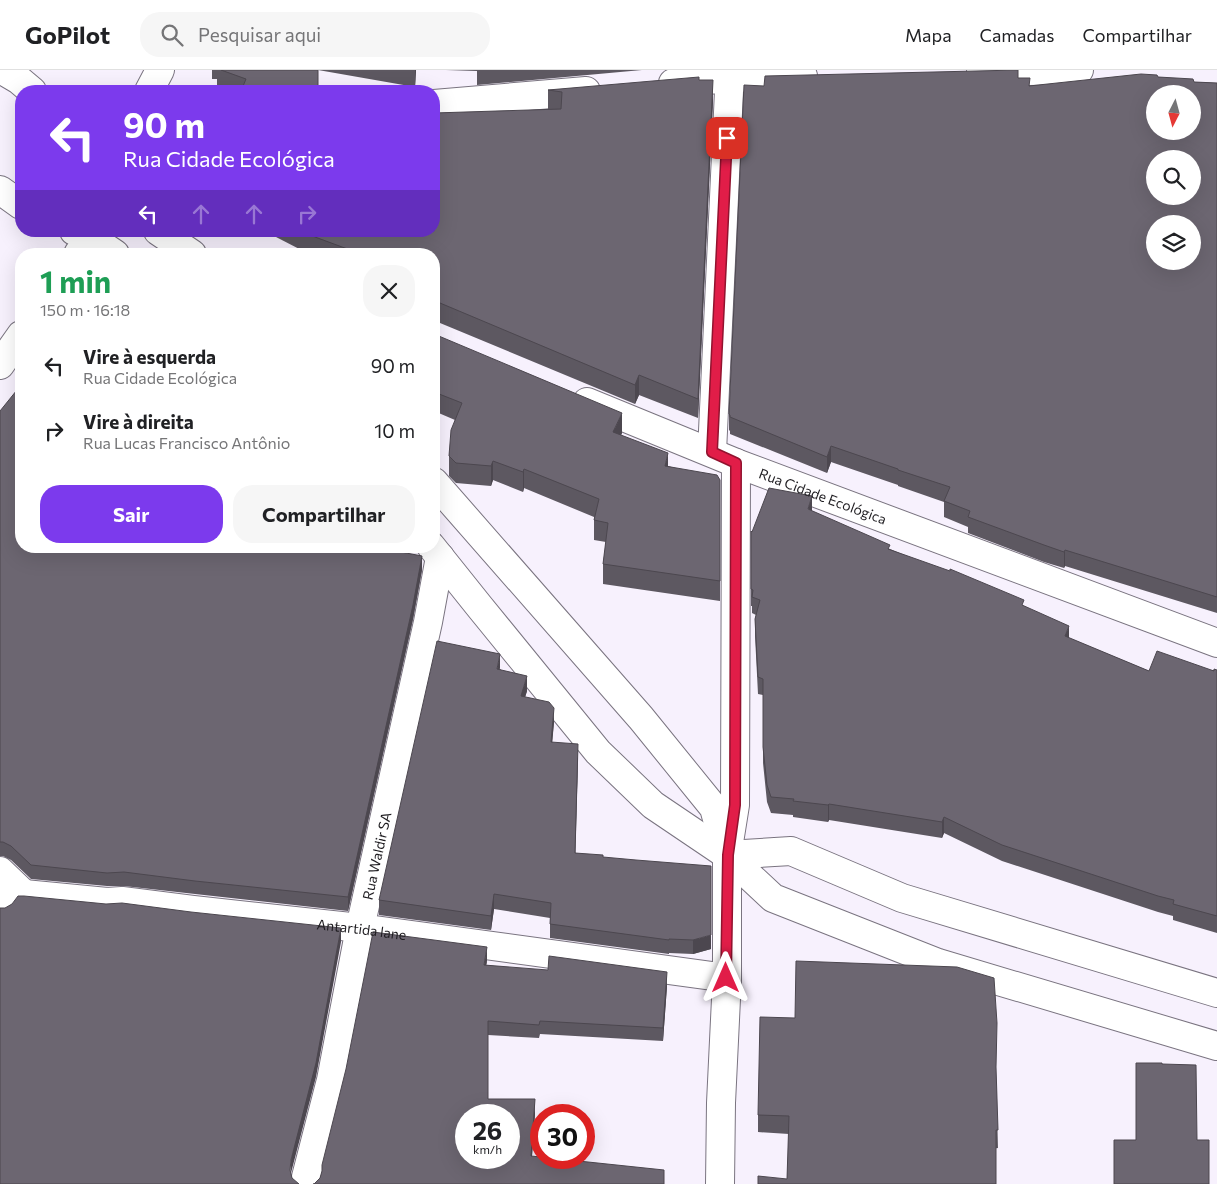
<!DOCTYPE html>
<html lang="pt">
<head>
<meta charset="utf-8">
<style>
  :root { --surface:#fff; --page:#f6f6f6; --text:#202124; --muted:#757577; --line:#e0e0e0; --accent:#7c3aed }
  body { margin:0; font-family:Commissioner,sans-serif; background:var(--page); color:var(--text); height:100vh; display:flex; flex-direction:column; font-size:19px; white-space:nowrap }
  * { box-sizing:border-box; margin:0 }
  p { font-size:16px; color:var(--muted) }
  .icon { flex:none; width:28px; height:28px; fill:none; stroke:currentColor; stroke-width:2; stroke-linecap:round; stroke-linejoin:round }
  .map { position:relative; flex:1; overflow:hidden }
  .drawer { position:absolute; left:15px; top:178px; width:425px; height:305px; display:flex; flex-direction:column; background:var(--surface); border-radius:20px; box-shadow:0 5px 20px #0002 }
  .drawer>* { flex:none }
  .hud { position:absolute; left:15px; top:15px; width:425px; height:152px; border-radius:20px; box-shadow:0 5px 20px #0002; background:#7c3aed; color:#fff; overflow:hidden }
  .needle { width:32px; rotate:186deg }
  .tools { position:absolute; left:1146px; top:15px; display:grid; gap:10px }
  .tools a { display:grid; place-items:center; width:55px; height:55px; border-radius:50%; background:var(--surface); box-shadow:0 5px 20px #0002; font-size:25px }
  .speed { position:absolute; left:455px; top:1034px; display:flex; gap:10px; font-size:25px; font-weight:700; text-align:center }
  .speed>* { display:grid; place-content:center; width:65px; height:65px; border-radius:50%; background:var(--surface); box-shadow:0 5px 20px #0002; line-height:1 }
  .speed small { font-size:12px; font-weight:400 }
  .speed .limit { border:8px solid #d22; background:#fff; color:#111 }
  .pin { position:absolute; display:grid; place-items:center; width:42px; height:42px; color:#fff; margin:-21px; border-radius:10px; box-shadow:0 2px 8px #0006 }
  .me { position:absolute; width:55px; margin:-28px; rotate:0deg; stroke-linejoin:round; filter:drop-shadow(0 0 4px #0008) }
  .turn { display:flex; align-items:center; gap:18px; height:105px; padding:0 25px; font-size:22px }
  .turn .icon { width:65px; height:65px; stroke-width:2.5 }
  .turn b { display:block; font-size:35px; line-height:42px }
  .lanes { display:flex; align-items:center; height:48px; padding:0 25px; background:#0003; justify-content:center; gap:25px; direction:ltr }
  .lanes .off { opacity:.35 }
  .round { display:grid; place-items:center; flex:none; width:52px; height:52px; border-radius:20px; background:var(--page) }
  .headline { display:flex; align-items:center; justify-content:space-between; height:85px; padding:0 25px }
  h1 { font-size:30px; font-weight:700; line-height:38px; color:#1e9e55 }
  .action { display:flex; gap:10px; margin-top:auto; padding:10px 25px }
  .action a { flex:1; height:58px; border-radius:20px; background:var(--accent); color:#fff; font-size:20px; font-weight:700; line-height:58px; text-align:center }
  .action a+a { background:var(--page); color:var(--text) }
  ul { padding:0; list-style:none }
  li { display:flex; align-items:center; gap:15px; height:65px; padding:0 25px }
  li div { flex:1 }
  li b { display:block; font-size:19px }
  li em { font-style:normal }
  header { display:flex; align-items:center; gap:30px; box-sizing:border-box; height:70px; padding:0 25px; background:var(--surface); border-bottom:1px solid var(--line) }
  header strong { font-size:24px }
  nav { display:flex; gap:28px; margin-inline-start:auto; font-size:18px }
  .search { width:350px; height:45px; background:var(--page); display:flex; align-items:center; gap:12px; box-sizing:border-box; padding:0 18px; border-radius:20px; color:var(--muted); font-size:19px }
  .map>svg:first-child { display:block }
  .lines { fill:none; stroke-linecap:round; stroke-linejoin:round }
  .street-casing { stroke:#7a7480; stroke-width:30 }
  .secondary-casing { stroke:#7a7480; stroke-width:30 }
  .street { stroke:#fff; stroke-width:28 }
  .secondary { stroke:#fff; stroke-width:28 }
  .wall { fill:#5d5861 }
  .shaded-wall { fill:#4c474f }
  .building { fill:#6c6671; stroke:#4c474f; fill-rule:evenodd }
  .route-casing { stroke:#92132f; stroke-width:12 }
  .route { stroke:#e11d48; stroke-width:9 }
  .labels { text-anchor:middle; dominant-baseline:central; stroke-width:4; stroke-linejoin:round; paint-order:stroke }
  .street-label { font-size:14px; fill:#1f1d21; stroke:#fff }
</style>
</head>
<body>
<header>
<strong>GoPilot</strong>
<div class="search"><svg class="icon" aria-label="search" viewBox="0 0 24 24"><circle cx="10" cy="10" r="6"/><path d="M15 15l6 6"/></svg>Pesquisar aqui</div>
<nav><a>Mapa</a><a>Camadas</a><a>Compartilhar</a></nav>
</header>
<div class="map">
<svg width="1217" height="1114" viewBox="0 0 1217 1114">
  <rect width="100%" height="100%" fill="#f7f1fd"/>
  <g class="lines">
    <!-- street casing -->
    <g class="street-casing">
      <g id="street">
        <polyline points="149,21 160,0"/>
        <polyline points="78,184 90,167 92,161"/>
        <polyline points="0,295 21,265"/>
        <polyline points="712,382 730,0"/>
        <polyline points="0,801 24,824"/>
        <path id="s1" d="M0,837L11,825L24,824L107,832L122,831L193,840L360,858L727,908"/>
        <path id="s2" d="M306,1114V1107L331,1010L360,858L428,552L440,487"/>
        <polyline points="720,1114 721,1033 727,908 727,785 735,735 736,393"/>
      </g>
    </g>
    <!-- secondary casing -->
    <g class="secondary-casing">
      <g id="secondary">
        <polyline points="2,0 19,10 32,21"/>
        <polyline points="981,2 1079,0"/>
        <polyline points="673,13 730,8 803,6"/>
        <polyline points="434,34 586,21"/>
        <polyline points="0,120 21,135"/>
        <polyline points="74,161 90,167 115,184"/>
        <polyline points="158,161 192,184"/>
        <path id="s3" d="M587,332L736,393L1217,573"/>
        <polyline points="434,412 641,648 714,738 727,785"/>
        <polyline points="431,476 479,536 598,682 653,735 727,785 773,828 938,893 1217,976"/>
        <polyline points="727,785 791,781 902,828 1217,923"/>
      </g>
    </g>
    <!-- street -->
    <use href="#street" class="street"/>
    <!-- secondary -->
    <use href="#secondary" class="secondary"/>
  </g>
  <!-- wall -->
  <g class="wall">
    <polygon points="212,0 416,0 415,17 318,0 318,21 225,21 217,18 217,9 212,9"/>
    <polygon points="446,0 642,0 477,15 477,1"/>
    <polygon points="1158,7 1194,12 1217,13 1217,543 1065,496 1064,498 1044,492 968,463 968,457 944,447 944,432 898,416 898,415 831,392 827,403 730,364 730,361 729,360 729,344 764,16 1018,8 1030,16"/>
    <polygon points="699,10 713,30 698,348 639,325 635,334 440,253 434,252 434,184 309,184 276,167 264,161 434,161 548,39 548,20"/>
    <polygon points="434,264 622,363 621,365 668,396 720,410 720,531 603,514 603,494 606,472 594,470 594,447 524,418 523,422 493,410 491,416 456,413 449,406 449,386 455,350 434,341"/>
    <polygon points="0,341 21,476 422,500 413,549 348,841 195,824 124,816 107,816 31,809 11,790 3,786 0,786"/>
    <polygon points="812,441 890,479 1024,536 1069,568 1149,601 1217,600 1217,863 1173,850 1173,846 1158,842 1002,791 944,763 942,768 829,750 828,752 793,747 793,745 771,743 767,732 763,693 763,625 758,624 755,566 755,549 756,545 752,543 752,536 751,536 751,461 752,462"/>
    <polygon points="500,599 527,621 525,627 554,652 552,672 578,688 575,783 603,787 711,879 693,884 669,883 669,884 550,868 550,848 494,839 491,860 379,845 379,830"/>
    <polygon points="487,891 486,895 667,916 663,971 540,964 539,968 488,965 488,1029 535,1043 532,1086 314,1114 320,1108"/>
    <polygon points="996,1002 998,1078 787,1109 789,1064 758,1062 758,1045"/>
  </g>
  <!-- shaded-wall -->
  <g class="shaded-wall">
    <polygon points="415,0 416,0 415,17"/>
    <polygon points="713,10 713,30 698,348 698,329"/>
    <polygon points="639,305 639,325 635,334 635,315"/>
    <polygon points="622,343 622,363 613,382 613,362"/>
    <polygon points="831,376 831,392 827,403 827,387"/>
    <polygon points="668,383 668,402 665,396"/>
    <polygon points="493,391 493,410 491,416 491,396"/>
    <polygon points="524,399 524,418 523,422 523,402"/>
    <polygon points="812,426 812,442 808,439"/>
    <polygon points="1065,480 1065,496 1064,498 1064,482"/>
    <polygon points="422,486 422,500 413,549 348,841 348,827"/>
    <polygon points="1069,556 1069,573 1065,566"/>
    <polygon points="500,584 500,598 497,613 497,599"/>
    <polygon points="527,606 527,621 521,640 521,626"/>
    <polygon points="554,638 554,652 551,687 551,672"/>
    <polygon points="578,674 578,688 575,798 575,783"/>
    <polygon points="829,734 829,750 828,752 828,735"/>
    <polygon points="944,747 944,763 942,768 942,752"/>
    <polygon points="494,824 494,839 491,860 491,846"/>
    <polygon points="341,858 341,872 316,1007 291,1103 290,1114 291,1090"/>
    <polygon points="711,865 711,879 693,884 693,870"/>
    <polygon points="487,877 487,891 484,909 484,895"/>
    <polygon points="667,902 667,916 663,971 663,958"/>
    <polygon points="535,1029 535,1043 531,1100 531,1086"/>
  </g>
  <!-- building -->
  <g class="building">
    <polygon points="221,0 318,0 318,21 241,21 246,9"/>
    <path d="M1018,0V8H1030L1029,16L1141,4L1157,5L1158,7L1193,9L1194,12L1217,13V527L1065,480L1064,482L1044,475L968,447L970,441L944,431L950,417L898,400V399L831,376L827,387L730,347V345L729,344L744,15L764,16L765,6ZM1155,24H1192V61H1155ZM1155,89H1192V126H1155ZM1155,154H1192V191H1155Z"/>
    <polygon points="699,7 699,10 713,10 698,329 639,305 635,315 440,233 434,232 434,184 361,184 315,167 304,161 434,161 434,43 561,39 562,22 548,20"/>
    <polygon points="434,264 622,343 613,362 668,383 665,396 717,405 720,410 720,511 603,494 608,453 594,450 599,429 524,399 523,402 493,391 491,396 456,393 449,386 451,360 462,333 434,322"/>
    <polygon points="21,315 21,476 369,476 422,486 413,535 348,827 195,811 124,802 107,803 31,795 11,776 3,772 0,772 0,341"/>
    <polygon points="769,418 812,426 808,439 890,475 888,479 950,501 950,499 1024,530 1022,535 1069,556 1065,566 1149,601 1157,581 1214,601 1214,599 1217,600 1217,846 1173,834 1174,830 1158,826 1002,775 944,747 942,752 829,734 828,735 793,731 794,729 771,727 767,715 763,677 763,609 758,607 755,549 760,530 752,527 753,520 751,519 751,461 752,462"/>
    <polygon points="437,571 500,584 497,599 527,606 521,626 549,632 554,638 551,672 578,674 575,783 603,785 603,787 636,790 711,796 711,865 693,870 669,869 669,870 550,854 551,833 494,824 491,846 379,830"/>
    <polygon points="18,826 24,826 106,834 122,833 191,842 341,858 316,993 291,1090 290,1100 292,1108 299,1114 0,1114 0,838 5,838 12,834"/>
    <path d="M373,862L487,877L484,895L548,900L549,886L667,902L663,958L540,951L539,955L488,951V1029H535L531,1086L664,1100V1114H313H314L320,1108L322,1101V1095L346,999ZM466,1045H509V1088H466Z"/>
    <polygon points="796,891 957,897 994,908 997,953 996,997 998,1060 996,1060 996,1114 758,1114 758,1106 787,1109 789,1046 758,1045 760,947 795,948"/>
    <polygon points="1136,993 1162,993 1162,994 1196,995 1197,1070 1209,1070 1209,1114 1114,1114 1114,1070 1136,1070"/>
  </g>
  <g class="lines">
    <!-- route casing -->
    <g class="route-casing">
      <polyline id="route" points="726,908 728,785 735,735 736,393 712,382 727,68"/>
    </g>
    <!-- route -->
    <use href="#route" class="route"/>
  </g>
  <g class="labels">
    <!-- street labels -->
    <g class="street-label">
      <text stroke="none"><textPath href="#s3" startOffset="254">Rua Cidade Ecológica</textPath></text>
      <text stroke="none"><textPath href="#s2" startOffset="336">Rua Waldir SA</textPath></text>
      <text stroke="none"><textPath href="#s1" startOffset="369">Antartida lane</textPath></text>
    </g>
  </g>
</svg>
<div class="tools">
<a><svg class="needle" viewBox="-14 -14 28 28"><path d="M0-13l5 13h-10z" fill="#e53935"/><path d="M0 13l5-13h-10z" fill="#757577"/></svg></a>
<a><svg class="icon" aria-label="search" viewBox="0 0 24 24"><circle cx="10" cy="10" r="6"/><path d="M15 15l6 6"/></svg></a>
<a><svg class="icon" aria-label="layers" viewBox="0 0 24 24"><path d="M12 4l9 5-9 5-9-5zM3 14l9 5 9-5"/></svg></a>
</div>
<div class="speed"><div>26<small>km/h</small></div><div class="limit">30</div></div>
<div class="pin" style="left:727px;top:68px;background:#d93025"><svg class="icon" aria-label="arrive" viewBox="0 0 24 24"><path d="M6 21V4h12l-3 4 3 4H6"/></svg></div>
<svg class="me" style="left:726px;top:908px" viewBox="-20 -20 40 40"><path d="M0-17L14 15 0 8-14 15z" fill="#e11d48" stroke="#fff" stroke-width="4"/></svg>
<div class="hud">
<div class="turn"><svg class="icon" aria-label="left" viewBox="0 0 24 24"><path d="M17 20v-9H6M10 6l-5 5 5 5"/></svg><div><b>90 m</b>Rua Cidade Ecológica</div></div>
<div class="lanes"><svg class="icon" aria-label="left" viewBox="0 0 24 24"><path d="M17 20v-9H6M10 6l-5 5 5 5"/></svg><svg class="icon off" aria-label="ahead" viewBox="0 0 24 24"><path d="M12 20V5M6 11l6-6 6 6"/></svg><svg class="icon off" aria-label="ahead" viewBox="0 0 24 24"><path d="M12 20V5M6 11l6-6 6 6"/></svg><svg class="icon off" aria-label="right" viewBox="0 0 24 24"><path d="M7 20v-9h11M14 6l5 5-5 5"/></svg></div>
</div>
<section class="drawer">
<div class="headline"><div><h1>1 min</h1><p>150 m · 16:18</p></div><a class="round"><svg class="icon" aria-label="close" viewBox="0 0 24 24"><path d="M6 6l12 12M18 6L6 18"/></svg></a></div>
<ul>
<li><svg class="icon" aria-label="left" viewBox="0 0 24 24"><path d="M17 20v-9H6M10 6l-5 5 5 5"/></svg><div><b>Vire à esquerda</b><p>Rua Cidade Ecológica</p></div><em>90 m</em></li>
<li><svg class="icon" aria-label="right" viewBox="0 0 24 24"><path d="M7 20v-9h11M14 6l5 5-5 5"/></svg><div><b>Vire à direita</b><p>Rua Lucas Francisco Antônio</p></div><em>10 m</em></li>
</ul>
<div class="action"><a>Sair</a><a>Compartilhar</a></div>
</section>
</div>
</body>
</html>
